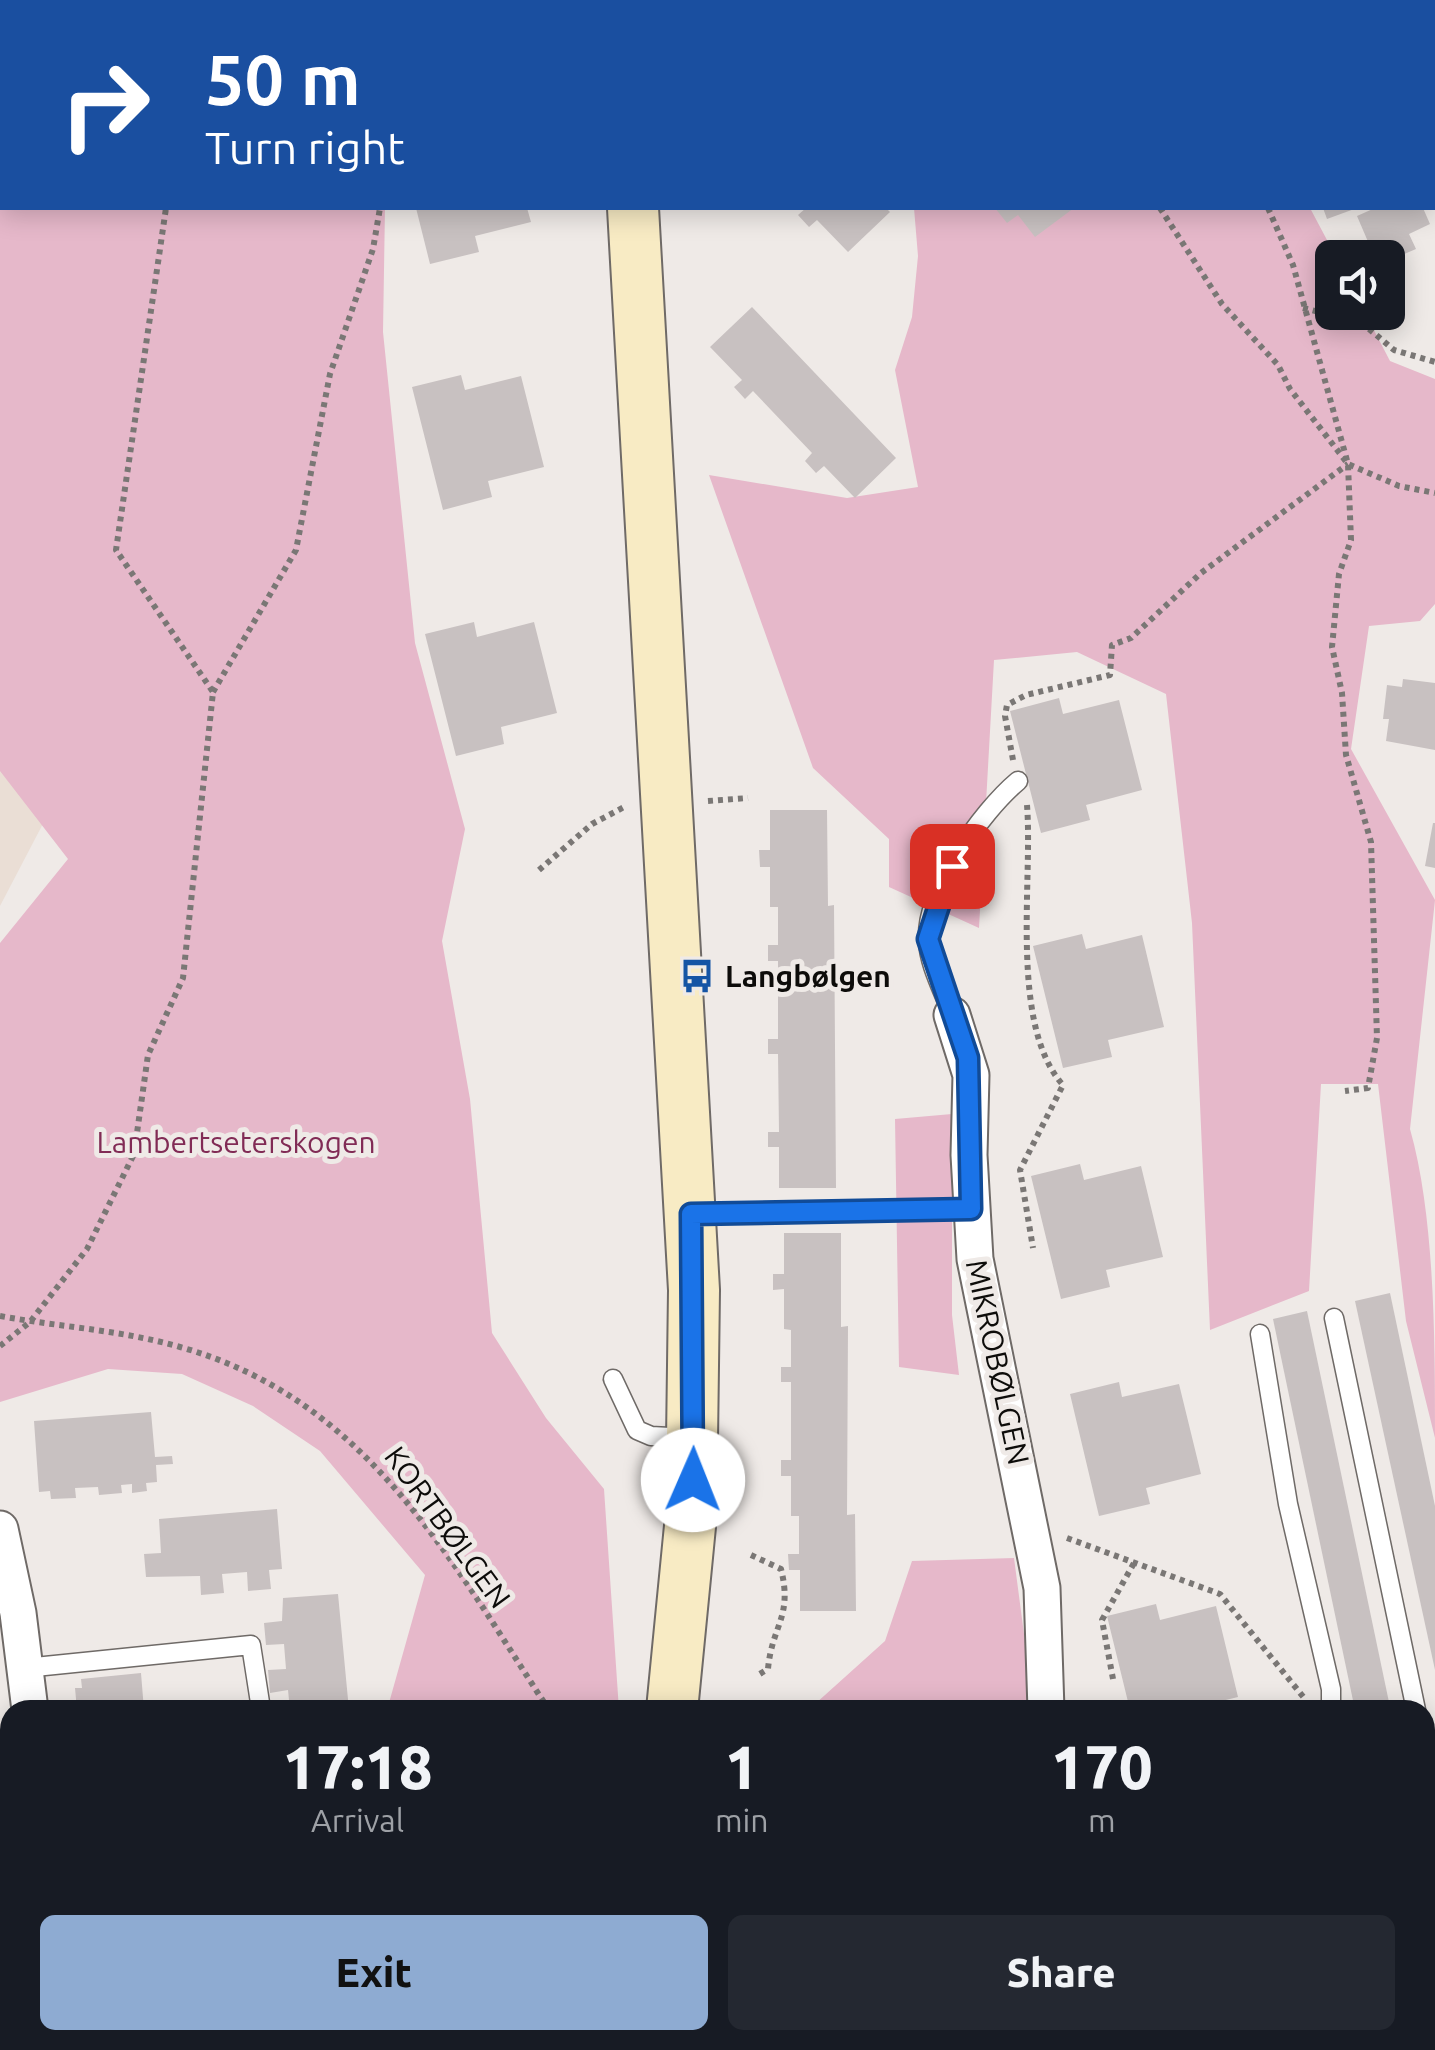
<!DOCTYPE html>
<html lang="en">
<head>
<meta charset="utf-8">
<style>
  :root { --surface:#171b24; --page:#242831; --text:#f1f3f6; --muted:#9ea1a6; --accent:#8eabd2 }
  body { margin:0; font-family:Ubuntu,sans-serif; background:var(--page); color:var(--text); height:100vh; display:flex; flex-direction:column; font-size:38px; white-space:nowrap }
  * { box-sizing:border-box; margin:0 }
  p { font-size:32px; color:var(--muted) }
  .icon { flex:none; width:55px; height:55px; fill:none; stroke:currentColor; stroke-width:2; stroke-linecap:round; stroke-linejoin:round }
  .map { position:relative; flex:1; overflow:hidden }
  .sheet { position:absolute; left:0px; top:1700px; width:1435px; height:350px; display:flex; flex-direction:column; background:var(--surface); border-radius:30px 30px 0 0; box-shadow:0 5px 25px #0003 }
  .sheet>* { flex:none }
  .banner { position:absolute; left:0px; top:0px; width:1435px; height:210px; box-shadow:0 5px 25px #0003; background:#1a4fa0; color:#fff; overflow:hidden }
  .controls { position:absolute; left:1315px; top:240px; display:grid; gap:20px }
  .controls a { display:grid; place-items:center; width:90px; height:90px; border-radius:15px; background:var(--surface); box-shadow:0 5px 25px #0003; font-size:50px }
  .pin { position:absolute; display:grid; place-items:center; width:85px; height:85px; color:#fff; margin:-42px; border-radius:20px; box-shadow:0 5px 15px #0006 }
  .me { position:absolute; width:110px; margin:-55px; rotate:1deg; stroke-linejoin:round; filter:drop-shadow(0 0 8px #0008) }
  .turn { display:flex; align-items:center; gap:35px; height:210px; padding:0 40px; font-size:45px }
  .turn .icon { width:130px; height:130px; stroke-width:2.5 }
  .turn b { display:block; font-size:70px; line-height:85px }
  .eta { display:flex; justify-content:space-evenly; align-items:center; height:170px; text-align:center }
  .eta b { font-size:60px; font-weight:800; line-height:70px }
  .button { display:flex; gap:20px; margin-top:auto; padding:20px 40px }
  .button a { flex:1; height:115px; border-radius:15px; background:var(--accent); color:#111; font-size:40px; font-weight:800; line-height:115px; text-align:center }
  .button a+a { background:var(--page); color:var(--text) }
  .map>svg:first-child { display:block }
  .built { fill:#eaded5 }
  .green { fill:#e6b8ca }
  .building { fill:#c8c1c1 }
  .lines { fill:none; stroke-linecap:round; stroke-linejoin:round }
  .lane-casing { stroke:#6f6a67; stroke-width:21 }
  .street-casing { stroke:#6f6a67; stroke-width:39 }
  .secondary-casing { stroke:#6f6a67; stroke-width:54 }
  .path { stroke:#7a7775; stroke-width:6; stroke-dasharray:5 5; stroke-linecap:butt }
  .lane { stroke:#fff; stroke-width:18 }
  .street { stroke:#fff; stroke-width:35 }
  .secondary { stroke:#f8ebc4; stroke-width:50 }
  .route-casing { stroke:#114b97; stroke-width:25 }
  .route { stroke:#1a73e8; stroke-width:18 }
  .labels { text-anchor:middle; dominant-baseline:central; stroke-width:10; stroke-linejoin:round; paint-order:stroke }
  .poi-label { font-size:30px; font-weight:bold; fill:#0d0c0a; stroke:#efeae7; text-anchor:start }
  .park-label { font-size:30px; fill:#812b55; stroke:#efeae7 }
  .street-label { font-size:30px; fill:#0d0c0a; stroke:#efeae7 }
</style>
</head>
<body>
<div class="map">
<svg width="1435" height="2050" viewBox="0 0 1435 2050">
  <rect width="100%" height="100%" fill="#efeae7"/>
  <!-- built -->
  <polygon class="built" points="0,546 94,726 0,906"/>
  <!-- green -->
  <g class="green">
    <polygon points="0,0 387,0 2,2 2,208 385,208 383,332 415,643 465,829 442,941 470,1099 492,1333 546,1418 604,1489 619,1710 387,1710 425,1575 320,1451 253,1406 182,1374 108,1369 0,1402 0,943 68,859 0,771"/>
    <polygon points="952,0 1186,0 1188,2 954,2"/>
    <path d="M914,208H1310L1336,257L1332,258V312L1365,313L1390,361L1435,379V604L1420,621L1369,626L1351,749L1435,900L1410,1129C1435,1217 1435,1341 1435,1438L1406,1321L1378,1084H1321L1309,1291L1210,1330L1192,923L1166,694L1077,652L994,660L979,928L889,887V839L813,768L709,475L847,498L918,487L895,370L912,317L918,256Z"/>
    <polygon points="952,1114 952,1315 959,1375 899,1367 895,1119"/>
    <polygon points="1014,1558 1034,1710 816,1710 815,1704 885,1641 912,1561"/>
    <polygon points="312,2040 596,2040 594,2050 311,2050"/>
  </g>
  <!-- building -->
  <g class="building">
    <polygon points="416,208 527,208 531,222 475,236 479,252 430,264"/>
    <polygon points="806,208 886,208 890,212 848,252 817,220 809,227 798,215"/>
    <polygon points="995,208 1074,208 1035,237 1018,215 1007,223"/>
    <polygon points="1323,208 1357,208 1327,219"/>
    <polygon points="1375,208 1423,208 1430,224 1409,234 1416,249 1388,261 1375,258 1357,216"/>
    <polygon points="752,307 896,458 855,498 824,466 816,473 805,461 812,453 753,391 745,399 734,387 742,380 710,347"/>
    <polygon points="461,375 465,390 521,376 544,467 488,481 492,497 443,510 412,387"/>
    <polygon points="474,622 477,637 534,622 557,713 501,727 504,744 456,756 425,634"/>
    <polygon points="1403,679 1435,683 1435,750 1386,741 1389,719 1383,719 1387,685 1402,687"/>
    <polygon points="1059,698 1063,714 1119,700 1142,790 1086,805 1090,820 1041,833 1010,711"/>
    <polygon points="770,810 827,810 828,906 834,905 836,1188 779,1188 779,1147 768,1147 768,1132 779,1132 778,1054 768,1054 768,1039 778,1039 778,961 768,961 768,945 778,945 778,907 770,907 770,867 760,867 759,850 770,850"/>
    <polygon points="1433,823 1435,823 1435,868 1425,866"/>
    <polygon points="1082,934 1086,949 1142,935 1164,1027 1108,1040 1112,1057 1063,1068 1033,946"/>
    <polygon points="1080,1164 1084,1180 1141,1166 1163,1257 1106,1270 1110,1287 1061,1299 1031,1176"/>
    <polygon points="784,1233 841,1233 841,1327 848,1326 847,1515 855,1514 856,1611 800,1611 800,1570 789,1570 788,1554 799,1554 799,1516 791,1516 791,1476 781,1476 781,1460 791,1460 791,1382 781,1382 781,1367 791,1367 791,1330 784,1329 784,1289 773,1290 773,1274 784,1274"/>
    <polygon points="1390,1293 1435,1506 1435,1670 1355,1301"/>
    <polygon points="1307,1311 1390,1707 1376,1710 1355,1710 1273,1319"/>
    <polygon points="1119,1382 1122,1397 1179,1384 1201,1474 1146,1488 1150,1504 1099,1516 1070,1394"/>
    <polygon points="151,1412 155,1457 172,1456 173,1464 156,1465 157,1482 146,1483 147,1491 132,1493 132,1484 121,1485 122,1493 99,1495 98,1487 75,1488 76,1498 51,1499 50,1491 39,1492 34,1421"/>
    <polygon points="277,1509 282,1569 269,1570 271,1589 248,1591 247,1572 222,1574 224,1593 201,1595 200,1576 146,1577 144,1554 161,1553 159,1519"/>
    <polygon points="338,1594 349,1710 290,1710 288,1690 270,1693 268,1670 286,1669 284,1644 266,1645 264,1623 282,1621 283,1598"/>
    <polygon points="1156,1604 1160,1620 1216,1606 1238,1697 1185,1710 1130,1710 1107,1616"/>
    <polygon points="141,1673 144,1710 77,1710 75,1688 82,1688 81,1679"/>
    <polygon points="1433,1786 1435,1951 1427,1990 1425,1825"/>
    <polygon points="88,2040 147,2040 148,2050 89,2050"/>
    <polygon points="703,2040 957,2040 956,2050 702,2050"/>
    <polygon points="1292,2040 1329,2040 1327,2050 1290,2050"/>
    <polygon points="1379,2040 1416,2040 1414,2050 1377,2050"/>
  </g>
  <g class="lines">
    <!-- lane casing -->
    <g class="lane-casing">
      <g id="lane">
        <polyline points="1432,124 1435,124"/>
        <polyline points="1432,167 1435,164"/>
        <path d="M952,1015C944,992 929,965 928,941C925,891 981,812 1018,781"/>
        <polyline points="691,1214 971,1209"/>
        <polyline points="1334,1318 1416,1710"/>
        <polyline points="1260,1334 1288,1504 1331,1689 1331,1710"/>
        <polyline points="613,1379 637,1430 651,1436 689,1438"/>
        <polyline points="25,1668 251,1645 261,1709"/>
        <polyline points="0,1758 10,1757"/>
        <polyline points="1264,2050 1266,2040"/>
        <polyline points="1348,2050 1351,2040"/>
      </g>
    </g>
    <!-- street casing -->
    <g class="street-casing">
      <g id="street">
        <polyline points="952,1015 971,1075 969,1155 975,1259 1042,1588 1046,1710"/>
        <polyline points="0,1529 18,1613 30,1710"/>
        <polyline points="24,2050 25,2040"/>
        <polyline points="995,2050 998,2040"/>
      </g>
    </g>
    <!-- secondary casing -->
    <g class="secondary-casing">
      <g id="secondary">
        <polyline points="624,2 624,0"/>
        <polyline points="633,208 694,1290 691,1516 672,1710"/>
        <polyline points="632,2050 633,2040"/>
      </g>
    </g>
    <!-- path -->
    <g class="path">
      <polyline points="169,0 169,2"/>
      <polyline points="989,0 991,2"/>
      <polyline points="1154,0 1156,2"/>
      <polyline points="1160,208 1222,304 1278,365 1290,389 1348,464 1399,486 1435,493"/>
      <polyline points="1268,208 1293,265 1348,464 1351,540 1339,574 1332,647 1342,693 1346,755 1371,842 1377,1038 1368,1088 1345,1091"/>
      <polyline points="1303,308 1362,323 1394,350 1435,362"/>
      <polyline points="213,692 296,550 330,374 373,249 380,208"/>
      <polyline points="1013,760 1005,716 1007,705 1026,695 1110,675 1112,645 1131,638 1201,573 1348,464"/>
      <polyline points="708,801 748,798"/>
      <path d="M1027,805C1033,882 1009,1025 1063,1085L1020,1170L1033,1248"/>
      <polyline points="539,870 592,824 626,806"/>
      <path d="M0,1316C60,1327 121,1330 180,1347C367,1399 450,1559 549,1710"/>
      <polyline points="0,1346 30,1322 87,1249 134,1154 148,1055 183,978 213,692 116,550 166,208"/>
      <polyline points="1067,1538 1220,1594 1305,1699"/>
      <path d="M751,1555L781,1569C793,1617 772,1625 768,1669L758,1675"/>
      <polyline points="1113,1679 1102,1620 1134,1563"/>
    </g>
    <!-- lane -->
    <use href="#lane" class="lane"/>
    <!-- street -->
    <use href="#street" class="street"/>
    <!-- secondary -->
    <use href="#secondary" class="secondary"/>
  </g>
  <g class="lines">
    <!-- route casing -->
    <g class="route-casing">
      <polyline id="route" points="693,1480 691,1214 971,1209 968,1058 928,939 952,866"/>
    </g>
    <!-- route -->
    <use href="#route" class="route"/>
  </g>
  <!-- icons -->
  <defs>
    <g id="bus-bare" transform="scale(2.7)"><path d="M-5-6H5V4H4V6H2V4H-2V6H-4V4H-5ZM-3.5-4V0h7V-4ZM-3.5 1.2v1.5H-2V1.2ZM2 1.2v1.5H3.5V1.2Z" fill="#1554a5" stroke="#efeae7" stroke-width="2.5" paint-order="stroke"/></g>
  </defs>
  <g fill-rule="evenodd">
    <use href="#bus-bare" x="697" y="976"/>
  </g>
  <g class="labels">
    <!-- poi labels -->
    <g class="poi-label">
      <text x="725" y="976">Langbølgen</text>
    </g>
    <!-- park labels -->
    <g class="park-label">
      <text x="236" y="1142">Lambertseterskogen</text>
    </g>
    <!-- street labels -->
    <g class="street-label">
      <text transform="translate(998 1362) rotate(78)">MIKROBØLGEN</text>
      <text transform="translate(448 1527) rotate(54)">KORTBØLGEN</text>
    </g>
  </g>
</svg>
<div class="controls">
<a><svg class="icon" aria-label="sound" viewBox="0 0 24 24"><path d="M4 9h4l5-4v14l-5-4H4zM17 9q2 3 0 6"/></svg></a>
</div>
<div class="pin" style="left:952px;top:866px;background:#d93025"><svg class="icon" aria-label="arrive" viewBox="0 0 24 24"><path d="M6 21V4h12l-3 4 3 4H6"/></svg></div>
<svg class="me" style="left:693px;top:1480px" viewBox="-20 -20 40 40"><circle r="19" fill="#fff"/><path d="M0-13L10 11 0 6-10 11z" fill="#1a73e8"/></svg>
<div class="banner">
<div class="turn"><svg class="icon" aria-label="right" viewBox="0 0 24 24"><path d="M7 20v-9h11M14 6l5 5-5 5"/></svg><div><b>50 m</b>Turn right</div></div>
</div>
<section class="sheet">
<div class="eta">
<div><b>17:18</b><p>Arrival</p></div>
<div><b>1</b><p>min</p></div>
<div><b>170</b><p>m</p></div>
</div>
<div class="button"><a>Exit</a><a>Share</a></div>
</section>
</div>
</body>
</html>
